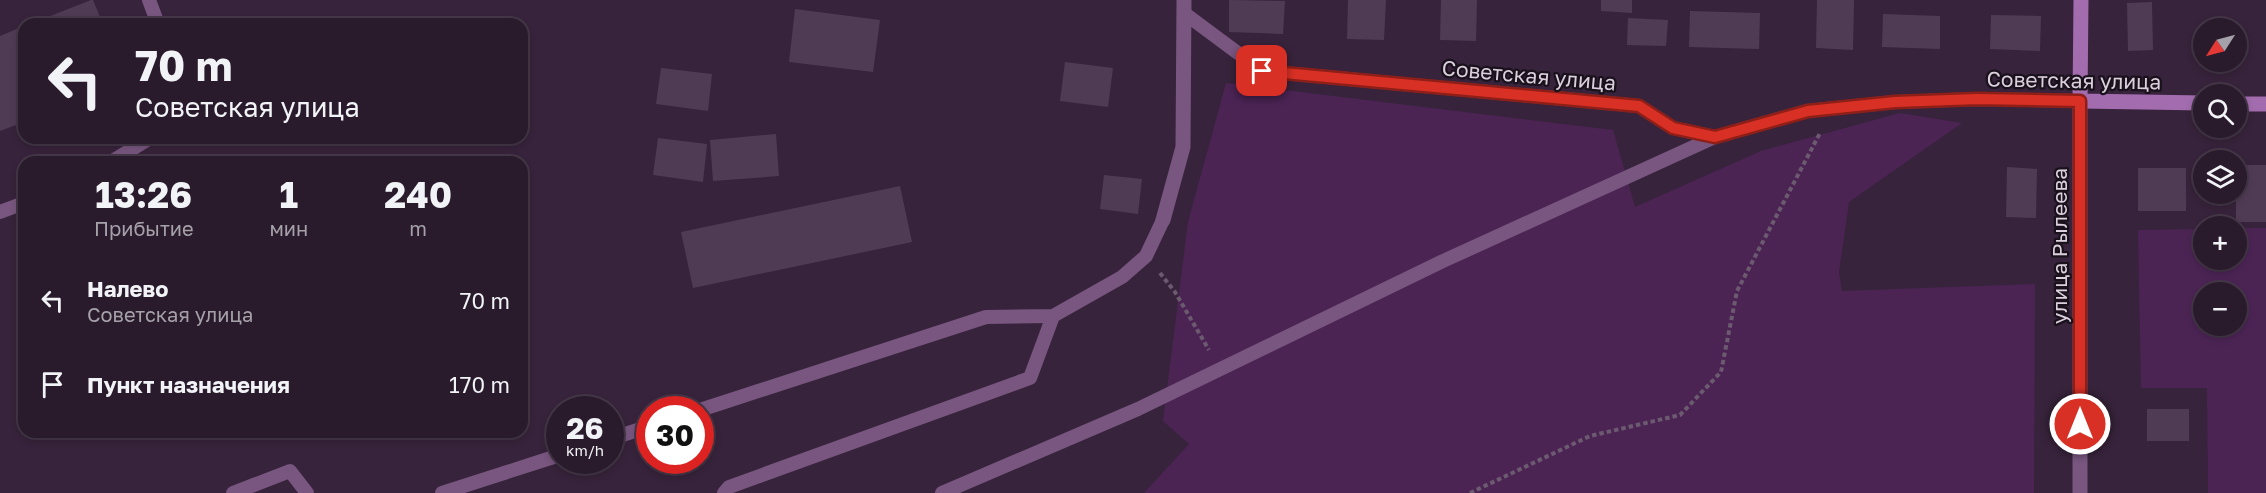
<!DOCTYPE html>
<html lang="ru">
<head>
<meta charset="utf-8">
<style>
  :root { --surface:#291a2c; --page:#352738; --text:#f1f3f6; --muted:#a5a1a9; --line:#453848 }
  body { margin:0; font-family:"Golos Text",sans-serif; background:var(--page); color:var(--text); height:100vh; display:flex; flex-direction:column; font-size:22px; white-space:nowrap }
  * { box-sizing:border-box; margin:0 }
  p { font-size:20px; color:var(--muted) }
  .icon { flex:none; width:33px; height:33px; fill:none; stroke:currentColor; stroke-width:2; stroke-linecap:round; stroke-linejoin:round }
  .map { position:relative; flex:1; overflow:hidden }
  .drawer { position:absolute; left:18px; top:156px; width:510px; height:282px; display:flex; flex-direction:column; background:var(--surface); border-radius:18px; box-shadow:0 3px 9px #0003,0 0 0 2px var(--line) }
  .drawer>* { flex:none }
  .guide { position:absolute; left:18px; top:18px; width:510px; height:126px; border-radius:18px; box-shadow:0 3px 9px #0003,0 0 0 2px var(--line); background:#291a2c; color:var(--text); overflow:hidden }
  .needle { width:39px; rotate:234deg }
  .controls { position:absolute; left:2193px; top:18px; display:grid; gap:12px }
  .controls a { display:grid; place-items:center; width:54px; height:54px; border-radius:50%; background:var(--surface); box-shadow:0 3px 9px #0003,0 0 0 2px var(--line); font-size:30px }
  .speed { position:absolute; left:546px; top:396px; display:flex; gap:12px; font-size:30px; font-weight:700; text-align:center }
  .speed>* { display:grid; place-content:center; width:78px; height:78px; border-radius:50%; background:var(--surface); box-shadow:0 3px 9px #0003,0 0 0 2px var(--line); line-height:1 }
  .speed small { font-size:15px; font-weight:400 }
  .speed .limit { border:9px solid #d22; background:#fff; color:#111 }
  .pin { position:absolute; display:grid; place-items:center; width:51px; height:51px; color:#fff; margin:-26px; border-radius:12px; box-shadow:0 3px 9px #0006 }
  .me { position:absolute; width:66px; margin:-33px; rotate:0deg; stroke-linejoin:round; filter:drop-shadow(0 0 4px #0008) }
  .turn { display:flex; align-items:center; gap:21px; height:126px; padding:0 18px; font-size:27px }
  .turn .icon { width:78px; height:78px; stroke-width:2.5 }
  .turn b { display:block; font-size:42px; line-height:51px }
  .eta { display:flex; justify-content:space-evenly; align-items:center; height:102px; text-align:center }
  .eta b { font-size:36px; font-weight:700; line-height:42px }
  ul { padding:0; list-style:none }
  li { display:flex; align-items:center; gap:18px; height:84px; padding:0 18px }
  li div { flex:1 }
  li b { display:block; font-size:22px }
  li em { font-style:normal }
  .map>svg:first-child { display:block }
  .green { fill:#4b2454; fill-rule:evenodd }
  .building { fill:#503b54 }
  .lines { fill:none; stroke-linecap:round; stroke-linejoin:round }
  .path { stroke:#6c5a70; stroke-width:4; stroke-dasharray:4.5 3; stroke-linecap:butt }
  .lane { stroke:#78567f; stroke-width:14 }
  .street { stroke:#78567f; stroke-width:15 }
  .secondary { stroke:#a26cae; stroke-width:15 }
  .route-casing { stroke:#8d1f18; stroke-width:15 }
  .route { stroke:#d93025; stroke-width:10 }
  .labels { text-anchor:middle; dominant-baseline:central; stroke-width:4.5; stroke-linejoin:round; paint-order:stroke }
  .street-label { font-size:21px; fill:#dbcfde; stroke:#19111b }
</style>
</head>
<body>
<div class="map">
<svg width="2266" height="493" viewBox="0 0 2266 493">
  <rect width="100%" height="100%" fill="#37233b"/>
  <!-- green -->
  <g class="green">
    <polygon points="1226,83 1613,130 1635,207 1761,151 1900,113 1962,123 1849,202 1839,272 1842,291 2035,284 2034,493 1144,493 1189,444 1163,421 1188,222"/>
    <path d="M2237,228H2266V493H2208L2207,388H2141L2138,230L2203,229L2204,260H2236ZM2204,292H2236V326H2204Z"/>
  </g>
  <!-- building -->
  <g class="building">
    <polygon points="91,0 93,0 103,24 30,24"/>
    <polygon points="1229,0 1285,1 1283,34 1229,32"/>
    <polygon points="1348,0 1386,0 1384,40 1347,39"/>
    <polygon points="1441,0 1477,0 1476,41 1440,40"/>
    <polygon points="1601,0 1632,0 1632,13 1601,11"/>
    <polygon points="1817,0 1854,0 1853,50 1816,48"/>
    <polygon points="2152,2 2153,50 2128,51 2127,3"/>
    <polygon points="795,9 880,20 873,72 789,62"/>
    <polygon points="1690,11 1760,13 1759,49 1689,47"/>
    <polygon points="1883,14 1940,16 1940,49 1882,47"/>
    <polygon points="1991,15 2041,16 2040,51 1990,49"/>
    <polygon points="1628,18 1668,20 1666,46 1627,45"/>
    <polygon points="24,26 24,122 0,131 0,36"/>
    <polygon points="1065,62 1113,68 1108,107 1060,101"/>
    <polygon points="661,68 712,74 708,111 656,104"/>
    <polygon points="776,134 779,176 713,181 710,140"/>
    <polygon points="658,138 707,144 703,182 653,175"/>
    <rect x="2236" y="165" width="30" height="57"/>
    <polygon points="2007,167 2037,169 2036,218 2006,217"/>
    <rect x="2138" y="168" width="48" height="43"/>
    <polygon points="1104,175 1142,179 1138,214 1100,209"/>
    <polygon points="900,186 912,242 693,288 681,232"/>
    <rect x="2147" y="409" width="42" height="32"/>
  </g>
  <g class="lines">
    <!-- path -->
    <g class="path">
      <polyline points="1160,273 1175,292 1209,350"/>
      <polyline points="1470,493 1590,436 1680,415 1721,372 1737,291 1820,133"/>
    </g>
    <!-- lane -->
    <g class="lane">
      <polyline points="149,0 158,24"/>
      <polyline points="1184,13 1262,71 1639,106 1673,128 1715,137 1807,111 1895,102 1977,99 2080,101"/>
      <polyline points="111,162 150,138"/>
      <polyline points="0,212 24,203"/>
      <polyline points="700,410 986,317 1053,316 1122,277 1146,256 1163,220"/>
      <polyline points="610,439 650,426"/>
      <polyline points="233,493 290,471 307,493"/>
      <polyline points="442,493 560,455"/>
      <polyline points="724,493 729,487 1030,378 1053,316"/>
      <polyline points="942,493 1138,409 1443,261 1715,137"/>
    </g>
    <!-- street -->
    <g class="street">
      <polyline points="1163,220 1183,147 1184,0"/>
      <polyline points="2080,493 2080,101"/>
    </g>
    <!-- secondary -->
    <g class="secondary">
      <polyline points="2081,0 2080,101 2204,103"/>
      <polyline points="2236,104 2266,104"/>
    </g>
  </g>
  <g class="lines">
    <!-- route casing -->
    <g class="route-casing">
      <polyline id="route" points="1262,71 1639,106 1673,128 1715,137 1808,111 1895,102 1977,99 2080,101 2080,424"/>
    </g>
    <!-- route -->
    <use href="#route" class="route"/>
  </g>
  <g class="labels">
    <!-- street labels -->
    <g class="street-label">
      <text transform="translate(1529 75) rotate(5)">Советская улица</text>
      <text transform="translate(2074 80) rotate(1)">Советская улица</text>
      <text transform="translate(2059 246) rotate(-90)">улица Рылеева</text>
    </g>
  </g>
</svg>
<div class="controls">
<a><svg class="needle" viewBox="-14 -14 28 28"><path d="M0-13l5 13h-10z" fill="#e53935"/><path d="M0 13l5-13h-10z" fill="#a5a1a9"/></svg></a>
<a><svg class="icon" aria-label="search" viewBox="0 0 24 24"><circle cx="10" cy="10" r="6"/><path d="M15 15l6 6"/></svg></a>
<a><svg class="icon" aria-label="layers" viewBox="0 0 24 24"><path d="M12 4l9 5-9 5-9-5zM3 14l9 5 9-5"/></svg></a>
<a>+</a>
<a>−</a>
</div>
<div class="speed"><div>26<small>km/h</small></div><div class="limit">30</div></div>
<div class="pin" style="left:1262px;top:71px;background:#d93025"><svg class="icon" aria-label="arrive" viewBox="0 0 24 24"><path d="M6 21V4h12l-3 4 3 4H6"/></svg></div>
<svg class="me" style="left:2080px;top:424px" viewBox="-20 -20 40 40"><circle r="17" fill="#d93025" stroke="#fff" stroke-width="3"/><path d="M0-11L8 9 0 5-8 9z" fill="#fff"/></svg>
<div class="guide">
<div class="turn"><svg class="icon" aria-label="left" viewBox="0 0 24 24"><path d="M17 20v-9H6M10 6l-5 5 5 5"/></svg><div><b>70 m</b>Советская улица</div></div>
</div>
<section class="drawer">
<div class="eta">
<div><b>13:26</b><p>Прибытие</p></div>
<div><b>1</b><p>мин</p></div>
<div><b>240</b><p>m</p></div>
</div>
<ul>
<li><svg class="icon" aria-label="left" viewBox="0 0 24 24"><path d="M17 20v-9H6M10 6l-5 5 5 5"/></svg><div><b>Налево</b><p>Советская улица</p></div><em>70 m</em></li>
<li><svg class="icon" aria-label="arrive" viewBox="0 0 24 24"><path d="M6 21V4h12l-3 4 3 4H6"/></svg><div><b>Пункт назначения</b></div><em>170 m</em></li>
</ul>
</section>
</div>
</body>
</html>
